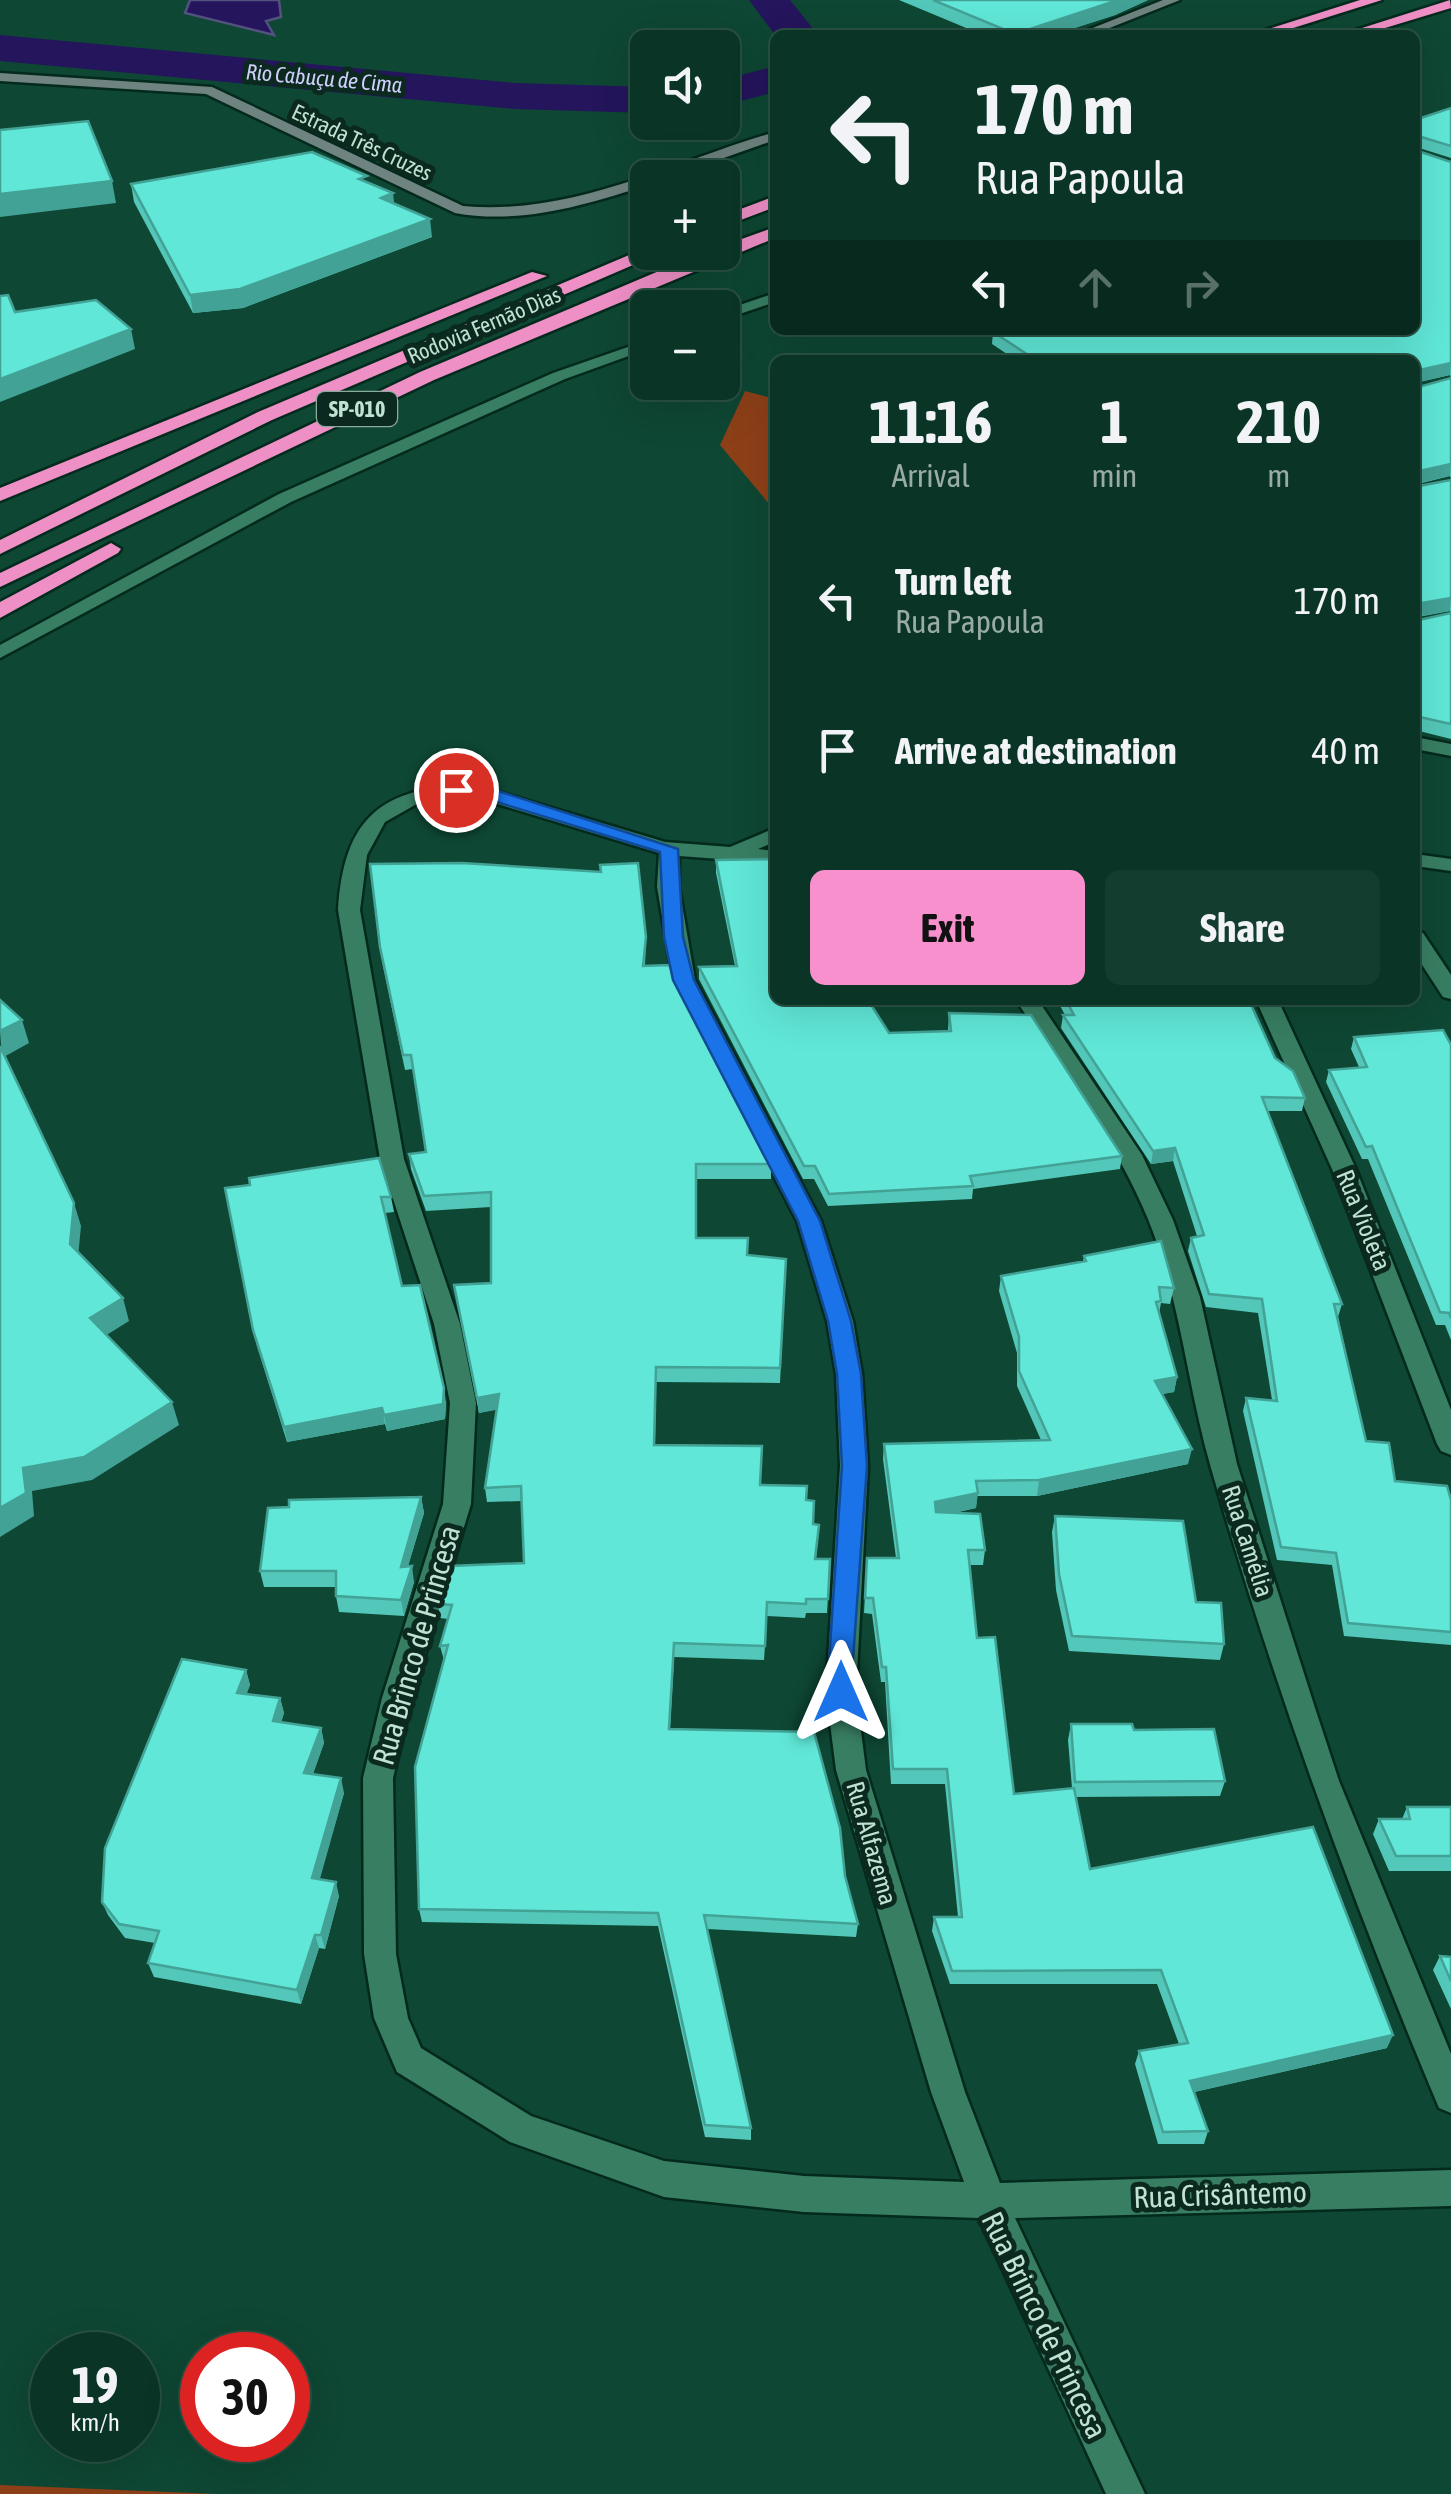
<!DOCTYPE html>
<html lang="en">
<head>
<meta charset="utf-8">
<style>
  :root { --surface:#0a3526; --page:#133d2e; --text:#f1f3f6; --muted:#99aba7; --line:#2a5043; --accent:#f790cd }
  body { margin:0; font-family:"Asap Condensed",sans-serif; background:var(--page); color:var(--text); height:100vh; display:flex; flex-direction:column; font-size:38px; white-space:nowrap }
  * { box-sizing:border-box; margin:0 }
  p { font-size:32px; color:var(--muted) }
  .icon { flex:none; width:55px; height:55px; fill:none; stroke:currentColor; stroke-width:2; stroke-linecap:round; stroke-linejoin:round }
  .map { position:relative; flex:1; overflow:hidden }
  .panel { position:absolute; left:770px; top:355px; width:650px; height:650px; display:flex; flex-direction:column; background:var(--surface); border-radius:15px; box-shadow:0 10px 40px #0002,0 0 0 2px var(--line) }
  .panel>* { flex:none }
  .guide { position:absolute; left:770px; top:30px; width:650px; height:305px; border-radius:15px; box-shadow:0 10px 40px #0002,0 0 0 2px var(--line); background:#0a3526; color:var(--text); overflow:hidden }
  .controls { position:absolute; left:630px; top:30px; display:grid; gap:20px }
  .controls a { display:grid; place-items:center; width:110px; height:110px; border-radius:15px; background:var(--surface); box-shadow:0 10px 40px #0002,0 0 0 2px var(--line); font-size:50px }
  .speed { position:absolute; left:30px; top:2332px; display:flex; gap:20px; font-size:50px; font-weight:700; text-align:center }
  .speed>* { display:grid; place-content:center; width:130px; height:130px; border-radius:50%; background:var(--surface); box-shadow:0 10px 40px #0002,0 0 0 2px var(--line); line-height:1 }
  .speed small { font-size:25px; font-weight:400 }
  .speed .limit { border:15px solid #d22; background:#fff; color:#111 }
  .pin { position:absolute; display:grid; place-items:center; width:85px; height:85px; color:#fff; margin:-42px; border:5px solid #fff; border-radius:50%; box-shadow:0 2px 10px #0007 }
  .me { position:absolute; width:110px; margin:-55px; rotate:0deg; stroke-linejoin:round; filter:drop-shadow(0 0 8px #0008) }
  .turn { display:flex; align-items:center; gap:35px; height:210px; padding:0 40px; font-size:45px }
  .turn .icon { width:130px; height:130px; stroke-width:2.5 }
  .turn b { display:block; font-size:70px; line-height:85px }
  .lanes { display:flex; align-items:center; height:95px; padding:0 40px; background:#0003; justify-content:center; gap:50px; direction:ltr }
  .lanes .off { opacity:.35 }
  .eta { display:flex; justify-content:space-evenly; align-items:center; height:170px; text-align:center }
  .eta b { font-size:60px; font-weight:700; line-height:70px }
  .primary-button { display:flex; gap:20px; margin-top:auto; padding:20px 40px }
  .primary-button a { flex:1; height:115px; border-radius:15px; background:var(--accent); color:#111; font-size:40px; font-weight:700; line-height:115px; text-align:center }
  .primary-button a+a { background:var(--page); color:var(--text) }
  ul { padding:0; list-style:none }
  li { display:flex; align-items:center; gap:30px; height:150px; padding:0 40px }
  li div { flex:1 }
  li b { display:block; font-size:38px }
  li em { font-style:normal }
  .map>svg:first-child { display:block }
  .green { fill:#8d4018 }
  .water { fill:#24155c; stroke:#53527f; stroke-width:2.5 }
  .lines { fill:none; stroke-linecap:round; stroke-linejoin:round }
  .river { fill:#24155c; fill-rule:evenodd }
  .street-casing { stroke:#032a1c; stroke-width:5 }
  .secondary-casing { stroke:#032a1c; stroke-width:5 }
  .highway-casing { stroke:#032a1c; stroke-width:5 }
  .street { fill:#387e62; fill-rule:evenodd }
  .secondary { fill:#6f8380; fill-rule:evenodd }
  .highway { fill:#ee8fc6; fill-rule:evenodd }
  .wall { fill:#53c7b9 }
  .shaded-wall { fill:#43a296 }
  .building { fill:#60e7d7; stroke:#43a296; stroke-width:2.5 }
  .route { fill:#1a73e8; stroke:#114b97; stroke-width:2.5 }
  .labels { text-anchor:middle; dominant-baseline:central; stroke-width:10; stroke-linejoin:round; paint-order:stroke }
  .far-water-label { font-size:22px; font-style:italic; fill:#cfcffa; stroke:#0b291e }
  .far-street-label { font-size:22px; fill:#c0e2d2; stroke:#0b291e }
  .shield { fill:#0b291e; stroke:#8aaa9c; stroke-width:2.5 }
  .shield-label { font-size:22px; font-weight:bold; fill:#c0e2d2 }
  .street-label { font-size:25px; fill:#c0e2d2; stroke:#0b291e }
  .near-street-label { font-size:30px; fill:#c0e2d2; stroke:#0b291e }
</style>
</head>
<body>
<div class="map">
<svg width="1451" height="2494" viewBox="0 0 1451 2494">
  <rect width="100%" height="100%" fill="#0e4733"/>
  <!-- green -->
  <g class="green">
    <polygon points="745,391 775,399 775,511 720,445"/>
    <polygon points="0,2485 217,2494 0,2494"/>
  </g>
  <!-- water -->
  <polygon class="water" points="190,0 279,0 281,17 266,21 274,35 185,13"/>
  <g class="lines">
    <!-- river -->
    <g class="river">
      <polygon points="749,0 790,0 818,35 775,35"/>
      <polygon points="0,35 515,83 648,87 648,113 515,109 0,61"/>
      <polygon points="775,66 775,92 722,106 722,80"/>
    </g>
    <!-- street casing -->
    <g class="street-casing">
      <g id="street">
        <polygon points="775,293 775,302 722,320 722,311"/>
        <polygon points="648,340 648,349 565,379 291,502 0,658 0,645 279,494 553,373"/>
        <polygon points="1415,737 1451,744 1451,756 1415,749"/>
        <path d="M472,784L665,842L730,847L775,828V842L758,849L775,851V863L679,856V887L695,980L821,1221L853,1321L862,1374L868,1466L856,1692L866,1770L965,2092L1000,2183L1451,2170V2206L1015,2218L1145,2494H1106L979,2218L804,2212L664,2197L510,2142L397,2072L374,2018L364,1954L363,1778L382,1698L443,1504L450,1403L434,1324L380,1159L338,910C344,817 381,788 472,784ZM471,796L659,853L657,887L673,980L797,1221L827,1321L836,1374L840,1466L826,1692L836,1770L931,2092L964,2182L804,2176L664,2161L531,2116L421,2048L408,2018L396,1954L393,1778L412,1698L471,1504L476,1403L460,1324L404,1159L360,910L367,855L385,822L422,801Z"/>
        <polygon points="1415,854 1451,859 1451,871 1415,866"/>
        <polygon points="1415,931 1423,933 1451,975 1451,999 1443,997 1415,954"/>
        <path d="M1016,1000H1038L1142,1155L1173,1220L1200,1297L1237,1464L1315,1708L1339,1781L1451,2054V2113L1439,2108C1351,1899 1274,1686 1211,1468C1187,1386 1181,1300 1148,1219C1116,1141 1062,1071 1016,1000Z"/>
        <polygon points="1256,1000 1278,1000 1356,1169 1451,1410 1451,1455 1441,1451 1437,1444 1332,1169"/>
      </g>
    </g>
    <!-- secondary casing -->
    <g class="secondary-casing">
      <g id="secondary">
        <polygon points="1163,0 1180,0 1092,35 1075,35"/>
        <path d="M0,73L212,87L463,206C574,216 671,162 775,132V140L667,178H648V185C586,205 520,225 455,213L206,94L0,81Z"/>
      </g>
    </g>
    <!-- highway casing -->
    <g class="highway-casing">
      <g id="highway">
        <polygon points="1360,0 1382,0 1271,35 1249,35"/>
        <polygon points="1450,0 1451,8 1362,35 1340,35"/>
        <polygon points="775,196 775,207 722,227 722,216"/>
        <polygon points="775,227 775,238 434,380 0,587 0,573 420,372 704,252 722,252 722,246"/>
        <polygon points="648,247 648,252 656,252 654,256 272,420 0,554 0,540 258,412"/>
        <polygon points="532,272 547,276 0,501 0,488"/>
        <polygon points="111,543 121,549 118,553 0,618 0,602"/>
      </g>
    </g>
    <!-- street -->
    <use href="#street" class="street"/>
    <!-- secondary -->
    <use href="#secondary" class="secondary"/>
    <!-- highway -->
    <use href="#highway" class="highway"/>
  </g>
  <!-- wall -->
  <g class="wall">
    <polygon points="899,0 1148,0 1115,15 1053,35 983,35"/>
    <polygon points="1451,108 1451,158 1416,147 1415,120"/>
    <polygon points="1451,162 1451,378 1450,375 1415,383 1415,360 1016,360 992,344 993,332 1415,330"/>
    <polygon points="368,182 432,237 243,308 193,313 134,202 131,184"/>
    <polygon points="1451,378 1451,479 1450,476 1418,484 1419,486 1451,480 1451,613 1450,611 1418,617 1419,620 1451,613 1451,739 1415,730 1415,384 1419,387"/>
    <polygon points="716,860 889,1033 948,1031 949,1013 1122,1156 1120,1169 973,1189 972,1199 828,1206 814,1179 803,1179 699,979 699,967 735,966 716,873"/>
    <polygon points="370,864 646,937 645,966 771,1164 771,1179 696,1179 696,1238 748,1255 786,1259 780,1383 656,1382 655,1445 806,1500 813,1524 819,1525 816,1559 830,1559 827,1613 806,1613 805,1618 767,1616 764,1660 674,1657 670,1729 845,1876 858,1924 856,1937 707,1929 751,2128 751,2140 705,2137 658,1926 422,1922 419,1909 444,1660 440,1646 448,1619 440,1618 438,1604 524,1563 522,1501 487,1502 485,1488 497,1409 479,1413 454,1285 491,1283 491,1207 426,1211 411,1169 409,1154 426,1152 413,1069 405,1070 382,961"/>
    <polygon points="1057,1000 1249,1000 1275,1058 1305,1098 1302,1111 1267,1111 1342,1304 1338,1317 1366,1441 1395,1481 1451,1500 1451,1645 1344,1636 1332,1565 1277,1560 1243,1411 1246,1398 1272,1400 1258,1313 1206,1307 1188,1251 1191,1238 1197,1236 1173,1161 1151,1164 1061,1028 1063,1015 1065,1015"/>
    <polygon points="1354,1037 1451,1045 1451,1340 1445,1325 1436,1325 1368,1159 1362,1159 1326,1082 1329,1070 1359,1067 1351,1049"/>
    <polygon points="225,1188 391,1197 394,1212 385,1213 402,1286 446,1403 445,1419 387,1431 385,1424 287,1442 257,1346"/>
    <polygon points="1084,1256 1174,1288 1170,1304 1161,1303 1159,1313 1177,1377 1174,1392 1162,1394 1188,1464 1037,1496 977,1496 976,1508 954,1513 985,1550 983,1565 969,1565 977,1638 1014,1794 1072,1788 1068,1740 1071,1724 1134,1730 1225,1781 1220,1796 1076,1797 1090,1869 1387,2048 1194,2092 1208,2131 1204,2144 1158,2144 1135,2064 1139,2051 1179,2044 1157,1984 950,1984 932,1931 934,1917 958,1917 945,1784 891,1784 885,1682 881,1682 872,1614 864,1613 867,1558 896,1558 883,1459 884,1444 1041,1440 1017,1386 1017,1353 999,1291 1001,1276 1083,1262"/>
    <polygon points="421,1497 424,1513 408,1566 414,1582 404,1616 339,1612 336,1596 336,1587 264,1587 260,1571"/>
    <polygon points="1055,1516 1196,1602 1224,1644 1220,1660 1069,1651 1056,1590 1052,1532"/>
    <polygon points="246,1670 250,1685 246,1694 280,1698 284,1713 281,1722 321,1728 324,1743 313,1774 344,1793 319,1880 339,1896 325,1949 319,1948 301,2004 154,1977 148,1963 155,1943 125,1938 108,1915 102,1902"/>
    <polygon points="1407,1807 1451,1807 1451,1871 1389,1871 1373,1834 1379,1819 1402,1819"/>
    <polygon points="1440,1956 1451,1957 1451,2009 1433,1970"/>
  </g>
  <!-- shaded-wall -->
  <g class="shaded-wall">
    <polygon points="1118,0 1148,0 1115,15 1053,35 1015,35 1015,34"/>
    <polygon points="112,181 116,203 0,217 0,194"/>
    <polygon points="393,193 395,210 381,198"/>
    <polygon points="430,219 432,237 243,308 193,313 190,295"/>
    <polygon points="131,329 135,349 0,402 0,379"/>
    <polygon points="1451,363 1450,375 1415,383 1415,371"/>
    <polygon points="1451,464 1450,476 1415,484 1415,472"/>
    <polygon points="1451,598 1450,611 1415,617 1416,604"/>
    <polygon points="22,1020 29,1043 2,1058 0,1031"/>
    <polygon points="1175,1148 1173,1161 1151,1164 1153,1151"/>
    <polygon points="74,1203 81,1226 77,1268 70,1244"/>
    <polygon points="123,1298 129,1321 97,1341 90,1318"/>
    <polygon points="1177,1377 1174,1392 1152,1396 1155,1381"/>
    <polygon points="444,1388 446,1403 445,1419 387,1431 384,1415"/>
    <polygon points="499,1394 501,1409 479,1413 477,1398"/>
    <polygon points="172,1402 179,1425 92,1480 32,1491 34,1516 0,1537 0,1508 23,1468"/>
    <polygon points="382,1408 385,1424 287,1442 284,1427"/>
    <polygon points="1192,1449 1188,1464 1037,1496 1039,1480"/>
    <polygon points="978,1493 976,1508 933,1517 935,1502"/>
    <polygon points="421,1497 424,1513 403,1583 401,1567"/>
    <polygon points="412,1566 414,1582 404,1616 401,1600"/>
    <polygon points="674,1643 674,1657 669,1743 669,1729"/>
    <polygon points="246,1670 250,1685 242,1707 237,1693"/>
    <polygon points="280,1698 284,1713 277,1736 273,1721"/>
    <polygon points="321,1728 324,1743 308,1787 304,1773"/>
    <polygon points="341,1778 344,1793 316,1893 312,1878"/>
    <polygon points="336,1882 339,1896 325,1949 321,1935"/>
    <polygon points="315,1935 319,1948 301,2004 297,1990"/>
    <polygon points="1393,2035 1387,2048 1186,2094 1190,2081"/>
  </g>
  <!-- building -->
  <g class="building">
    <polygon points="933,0 1118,0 1015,34"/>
    <polygon points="1451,108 1451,146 1418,136 1415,139 1415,120"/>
    <polygon points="88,121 112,181 0,194 0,130"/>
    <polygon points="1415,150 1451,162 1451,363 1415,371 1415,360 1036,360 993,332 1000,330 1415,330"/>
    <polygon points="312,152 367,176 359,179 393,193 381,198 430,219 240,289 190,295 131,184"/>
    <polygon points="8,295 15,312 96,300 131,329 0,379 0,296"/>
    <polygon points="1451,378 1451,464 1415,472 1415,384 1419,387"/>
    <polygon points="1415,474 1419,486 1451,480 1451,598 1416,604 1419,620 1451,613 1451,724 1415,716"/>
    <polygon points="775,859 775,1000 868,1000 889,1033 951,1031 949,1013 1031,1015 1122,1156 970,1176 973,1186 829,1194 815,1166 804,1166 699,967 737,966 716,860"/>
    <polygon points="462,863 601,872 600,865 638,863 646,937 643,966 669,965 771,1164 696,1164 696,1238 748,1238 747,1255 786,1259 780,1368 656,1367 654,1445 762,1446 760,1485 807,1486 806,1500 814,1501 813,1524 819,1525 815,1559 830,1559 828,1599 806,1599 806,1604 767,1602 765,1646 674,1643 669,1729 814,1732 840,1828 845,1876 858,1924 704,1915 751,2128 705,2125 658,1913 419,1909 415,1767 448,1645 440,1646 452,1605 438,1604 450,1566 524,1563 521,1486 485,1488 499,1394 477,1398 454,1285 491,1283 491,1192 424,1196 409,1154 426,1152 411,1055 403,1055 380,947 370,864"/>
    <polygon points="0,1000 22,1020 0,1031"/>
    <polygon points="1066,1000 1249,1000 1275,1058 1293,1071 1305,1098 1262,1097 1342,1304 1334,1304 1366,1441 1389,1443 1395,1481 1447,1486 1451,1500 1451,1632 1348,1623 1336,1553 1281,1547 1246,1398 1277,1401 1262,1299 1209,1294 1191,1238 1204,1235 1175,1148 1153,1151 1063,1015 1074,1015"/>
    <polygon points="1443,1030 1451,1045 1451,1318 1449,1313 1440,1312 1372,1146 1366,1147 1329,1070 1367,1067 1354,1037"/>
    <polygon points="0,1046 74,1203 70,1244 123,1298 90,1318 172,1402 84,1457 23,1468 26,1493 0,1508"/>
    <polygon points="379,1158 391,1197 381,1197 402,1286 420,1285 444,1388 443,1404 384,1415 382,1408 284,1427 253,1330 225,1188 250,1185 249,1178"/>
    <polygon points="1161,1241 1174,1288 1159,1287 1161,1301 1156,1302 1177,1377 1155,1381 1192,1449 1039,1480 976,1481 978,1493 935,1502 936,1512 980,1514 985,1550 968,1550 977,1638 995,1637 1014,1794 1074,1788 1090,1869 1313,1827 1393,2035 1190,2081 1208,2131 1163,2132 1139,2051 1188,2043 1161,1970 952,1971 934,1917 962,1917 947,1769 893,1769 886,1667 882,1667 873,1598 865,1598 867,1558 899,1558 884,1444 1050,1440 1019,1371 1019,1337 1001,1276 1086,1261 1084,1256"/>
    <polygon points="421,1497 401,1567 412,1566 401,1600 336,1596 336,1571 260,1571 268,1508 289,1507 289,1500"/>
    <polygon points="1055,1516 1183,1521 1196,1602 1221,1603 1224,1644 1072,1636 1059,1574"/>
    <polygon points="182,1659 246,1670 237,1693 280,1698 273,1721 321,1728 304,1773 341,1778 312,1878 336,1882 321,1935 315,1935 297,1990 148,1963 159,1931 119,1924 102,1902 105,1848"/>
    <polygon points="1071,1724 1132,1724 1134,1730 1214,1729 1225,1781 1075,1782"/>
    <polygon points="1407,1807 1451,1807 1451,1856 1396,1856 1379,1819 1410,1819"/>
    <polygon points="1440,1956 1451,1957 1451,1981"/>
  </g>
  <!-- route -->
  <polygon class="route" points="456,785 495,790 678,849 683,937 694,980 820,1221 851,1321 861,1374 867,1466 850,1700 831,1700 827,1692 842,1466 837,1374 828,1321 798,1221 673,980 664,937 660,852 487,799 449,794 446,790"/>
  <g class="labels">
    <!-- far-water labels -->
    <g class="far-water-label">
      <text transform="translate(324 78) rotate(5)">Rio Cabuçu de Cima</text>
    </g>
    <!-- far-street labels -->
    <g class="far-street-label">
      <text transform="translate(362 142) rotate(25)">Estrada Três Cruzes</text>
      <text transform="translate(484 325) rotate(-23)">Rodovia Fernão Dias</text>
    </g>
    <!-- shield labels -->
    <rect class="shield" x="317" y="392" width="80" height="34" rx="8"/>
    <g class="shield-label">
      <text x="357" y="409">SP-010</text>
    </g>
    <!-- street labels -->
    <g class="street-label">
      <text transform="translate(1364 1220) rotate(68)">Rua Violeta</text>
      <text transform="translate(1248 1541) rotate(72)">Rua Camélia</text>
      <text transform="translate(872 1843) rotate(74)">Rua Alfazema</text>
    </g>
    <!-- near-street labels -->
    <g class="near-street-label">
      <text transform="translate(416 1645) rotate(-74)">Rua Brinco de Princesa</text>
      <text transform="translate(1220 2194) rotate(-2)">Rua Crisântemo</text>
      <text transform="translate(1045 2325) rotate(64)">Rua Brinco de Princesa</text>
    </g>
  </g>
</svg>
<div class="controls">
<a><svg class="icon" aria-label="sound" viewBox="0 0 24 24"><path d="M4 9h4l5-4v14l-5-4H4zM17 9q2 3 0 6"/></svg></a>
<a>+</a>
<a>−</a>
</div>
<div class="speed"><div>19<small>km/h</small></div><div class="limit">30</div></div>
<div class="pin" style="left:456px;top:790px;background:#d93025"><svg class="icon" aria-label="arrive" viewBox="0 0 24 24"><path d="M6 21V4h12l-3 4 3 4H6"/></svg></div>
<svg class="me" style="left:841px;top:1692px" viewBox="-20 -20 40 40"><path d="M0-17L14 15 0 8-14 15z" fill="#1a73e8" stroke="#fff" stroke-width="4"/></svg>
<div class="guide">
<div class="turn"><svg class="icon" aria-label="left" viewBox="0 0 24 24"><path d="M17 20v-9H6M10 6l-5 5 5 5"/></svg><div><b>170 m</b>Rua Papoula</div></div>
<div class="lanes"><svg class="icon" aria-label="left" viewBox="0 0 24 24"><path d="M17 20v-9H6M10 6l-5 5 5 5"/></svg><svg class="icon off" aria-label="ahead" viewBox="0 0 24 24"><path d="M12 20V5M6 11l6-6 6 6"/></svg><svg class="icon off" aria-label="right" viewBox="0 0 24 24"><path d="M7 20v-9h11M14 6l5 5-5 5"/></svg></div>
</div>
<section class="panel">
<div class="eta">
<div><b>11:16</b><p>Arrival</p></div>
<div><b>1</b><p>min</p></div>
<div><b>210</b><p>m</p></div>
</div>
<ul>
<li><svg class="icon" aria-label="left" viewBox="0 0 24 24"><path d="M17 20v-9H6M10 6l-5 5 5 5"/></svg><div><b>Turn left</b><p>Rua Papoula</p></div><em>170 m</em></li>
<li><svg class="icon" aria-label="arrive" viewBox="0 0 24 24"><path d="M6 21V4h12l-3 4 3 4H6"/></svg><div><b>Arrive at destination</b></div><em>40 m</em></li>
</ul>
<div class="primary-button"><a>Exit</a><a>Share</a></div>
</section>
</div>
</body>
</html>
